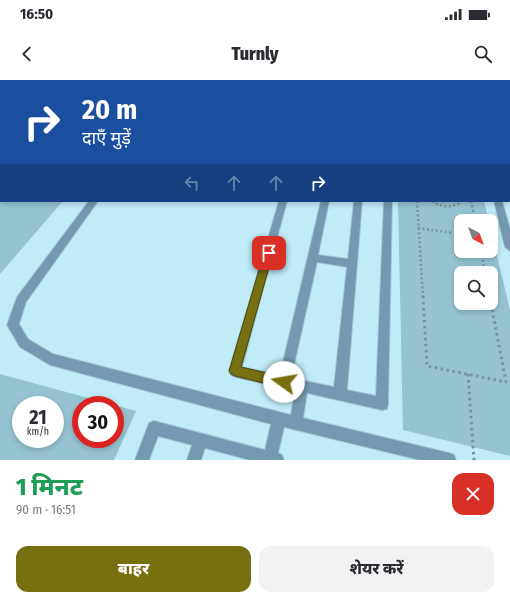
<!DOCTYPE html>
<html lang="hi">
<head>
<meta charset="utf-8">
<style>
  :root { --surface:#fff; --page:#f2f2f3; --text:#2b2b33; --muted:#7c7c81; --accent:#767011 }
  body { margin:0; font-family:"Fira Sans Condensed","Noto Sans Devanagari",sans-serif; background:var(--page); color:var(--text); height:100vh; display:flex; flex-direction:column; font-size:15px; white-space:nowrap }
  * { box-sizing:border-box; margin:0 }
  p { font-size:13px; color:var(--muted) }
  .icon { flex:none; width:22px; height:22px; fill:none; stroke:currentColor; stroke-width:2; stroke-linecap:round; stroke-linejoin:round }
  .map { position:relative; height:380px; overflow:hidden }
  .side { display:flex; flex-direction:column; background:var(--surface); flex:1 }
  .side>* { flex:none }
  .banner { position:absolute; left:0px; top:0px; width:510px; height:122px; box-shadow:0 2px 6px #0003; background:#1a4fa0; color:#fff; overflow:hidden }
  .needle { width:26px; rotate:139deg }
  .tools { position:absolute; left:454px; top:134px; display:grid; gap:8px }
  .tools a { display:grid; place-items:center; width:44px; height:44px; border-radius:8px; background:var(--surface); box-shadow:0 2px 6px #0003; font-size:20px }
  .speed { position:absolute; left:12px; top:316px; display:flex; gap:8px; font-size:20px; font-weight:700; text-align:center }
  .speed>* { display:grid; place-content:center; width:52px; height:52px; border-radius:50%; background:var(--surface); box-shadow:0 2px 6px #0003; line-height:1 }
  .speed small { font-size:10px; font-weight:400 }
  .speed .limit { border:6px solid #d22; background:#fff; color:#111 }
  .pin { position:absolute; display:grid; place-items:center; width:34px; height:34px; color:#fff; margin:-17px; border-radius:8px; box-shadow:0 2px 6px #0006 }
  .me { position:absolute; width:44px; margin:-22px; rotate:283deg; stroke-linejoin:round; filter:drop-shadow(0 0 3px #0008) }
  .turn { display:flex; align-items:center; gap:14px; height:84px; padding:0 16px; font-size:18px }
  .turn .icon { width:52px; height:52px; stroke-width:2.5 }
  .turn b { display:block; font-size:28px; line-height:34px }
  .lanes { display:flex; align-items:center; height:38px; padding:0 16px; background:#0003; justify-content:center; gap:20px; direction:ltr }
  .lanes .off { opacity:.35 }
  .round { display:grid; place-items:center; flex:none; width:42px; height:42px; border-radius:12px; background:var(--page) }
  .overview { display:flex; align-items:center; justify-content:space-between; height:68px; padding:0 16px }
  h1 { font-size:24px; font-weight:800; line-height:30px; color:#1e9e55 }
  .action { display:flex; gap:8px; margin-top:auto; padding:8px 16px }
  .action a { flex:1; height:46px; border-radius:12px; background:var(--accent); color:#fff; font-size:16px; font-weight:800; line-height:46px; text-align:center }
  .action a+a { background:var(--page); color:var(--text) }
  .status { display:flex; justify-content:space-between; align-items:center; height:28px; padding:0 20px; background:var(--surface); direction:ltr }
  .status svg { height:11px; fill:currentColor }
  header { display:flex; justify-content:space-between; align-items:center; height:52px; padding:0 16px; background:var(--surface); font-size:18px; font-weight:800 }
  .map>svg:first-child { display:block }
  .green { fill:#95c4d0; fill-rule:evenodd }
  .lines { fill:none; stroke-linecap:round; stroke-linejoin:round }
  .minor-casing { stroke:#a2c9d3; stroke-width:2 }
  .path-far1 { stroke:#74939a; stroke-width:2.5; stroke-dasharray:2 2.5; stroke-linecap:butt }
  .path { stroke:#74939a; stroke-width:3; stroke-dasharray:2.5 3.5; stroke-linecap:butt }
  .minor { fill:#7499b0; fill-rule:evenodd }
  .route { fill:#767011; stroke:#4d490b }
</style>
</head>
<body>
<div class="status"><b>16:50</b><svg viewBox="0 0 49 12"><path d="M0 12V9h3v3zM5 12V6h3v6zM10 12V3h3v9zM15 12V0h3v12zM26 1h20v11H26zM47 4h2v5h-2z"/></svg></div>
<header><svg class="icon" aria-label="back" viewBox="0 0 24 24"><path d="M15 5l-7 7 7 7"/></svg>Turnly<svg class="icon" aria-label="search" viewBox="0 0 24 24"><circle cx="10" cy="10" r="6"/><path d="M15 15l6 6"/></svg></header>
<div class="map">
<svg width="510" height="380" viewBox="0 0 510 380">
  <rect width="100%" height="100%" fill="#bfecf7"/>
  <!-- green -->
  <g class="green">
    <polygon points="0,0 167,0 1,1 1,121 63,121 0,194"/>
    <path d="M398,121H484L489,141H461V171H491V150L510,230V376L403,350ZM461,193H491V223H461Z"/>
    <path d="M0,294L136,331L114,380H0ZM21,325H55V359H21ZM81,325H115V359H81Z"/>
  </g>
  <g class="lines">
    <!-- minor casing -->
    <g class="minor-casing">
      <g id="minor">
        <rect x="312" y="0" width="6" height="1"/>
        <rect x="342" y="0" width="6" height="1"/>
        <rect x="388" y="0" width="6" height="1"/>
        <rect x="462" y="0" width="6" height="1"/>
        <rect x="509" y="12" width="1" height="4"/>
        <rect x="509" y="40" width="1" height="5"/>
        <polygon points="509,96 510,97 510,103 509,102"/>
        <path d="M89,121H98L26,222L19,244L28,259L53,274L291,335L295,311L235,297L231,295L229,291L279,121H287L242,287L280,295L321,121H329L318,175L348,179L354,121H362L347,310L376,316L384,121H392L388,324L387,329L382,330L307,313L303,338L449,373L454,375L456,380H420L284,347L278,373L282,375L284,380H250L205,368L201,380H187L192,365L158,356L149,380H135L149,343L154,341L265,370L271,344L50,285L20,267L7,245L17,217ZM317,182L347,187L334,307L291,298Z"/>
        <polygon points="494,121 502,121 510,149 510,171 505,167"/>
      </g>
    </g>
    <!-- path-far1 -->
    <g class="path-far1">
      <polyline points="417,121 423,217"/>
      <path d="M432,121C441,127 448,128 458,124L460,121"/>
      <polyline points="471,121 475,141"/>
      <polyline points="418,148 461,154"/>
      <polyline points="491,159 498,160"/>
      <polyline points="481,171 485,193"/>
    </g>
    <!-- path -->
    <g class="path">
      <polyline points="423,216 427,286 506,302 491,223"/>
      <polyline points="468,294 474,380"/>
    </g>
    <!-- minor -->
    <use href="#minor" class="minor"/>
  </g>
  <!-- route -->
  <polygon class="route" points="269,169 273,173 241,287 288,298 290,302 288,306 284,308 235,296 231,294 229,291 264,173"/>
</svg>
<div class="tools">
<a><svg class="needle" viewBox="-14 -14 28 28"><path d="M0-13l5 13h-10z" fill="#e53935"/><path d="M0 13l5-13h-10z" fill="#7c7c81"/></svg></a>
<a><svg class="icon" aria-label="search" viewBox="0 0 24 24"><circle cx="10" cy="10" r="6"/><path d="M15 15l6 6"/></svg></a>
</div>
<div class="speed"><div>21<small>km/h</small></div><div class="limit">30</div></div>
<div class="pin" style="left:269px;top:173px;background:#d93025"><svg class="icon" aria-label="arrive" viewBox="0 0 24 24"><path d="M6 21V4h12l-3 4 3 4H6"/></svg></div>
<svg class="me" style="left:284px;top:302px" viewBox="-20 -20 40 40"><circle r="19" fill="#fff"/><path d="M0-13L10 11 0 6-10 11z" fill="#767011"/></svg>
<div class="banner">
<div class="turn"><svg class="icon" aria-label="right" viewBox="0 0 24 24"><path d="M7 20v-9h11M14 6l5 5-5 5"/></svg><div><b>20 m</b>दाएँ मुड़ें</div></div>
<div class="lanes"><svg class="icon off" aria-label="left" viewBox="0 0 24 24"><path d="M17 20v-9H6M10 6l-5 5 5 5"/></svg><svg class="icon off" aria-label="ahead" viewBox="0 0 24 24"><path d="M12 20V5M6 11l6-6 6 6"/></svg><svg class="icon off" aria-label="ahead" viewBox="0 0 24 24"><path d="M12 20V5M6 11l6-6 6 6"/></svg><svg class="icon" aria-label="right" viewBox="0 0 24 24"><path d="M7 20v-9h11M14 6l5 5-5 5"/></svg></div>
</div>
</div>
<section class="side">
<div class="overview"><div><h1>1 मिनट</h1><p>90 m · 16:51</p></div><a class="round" style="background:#d93025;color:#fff"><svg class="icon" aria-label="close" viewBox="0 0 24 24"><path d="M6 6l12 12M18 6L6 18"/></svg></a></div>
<div class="action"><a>बाहर</a><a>शेयर करें</a></div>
</section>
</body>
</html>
